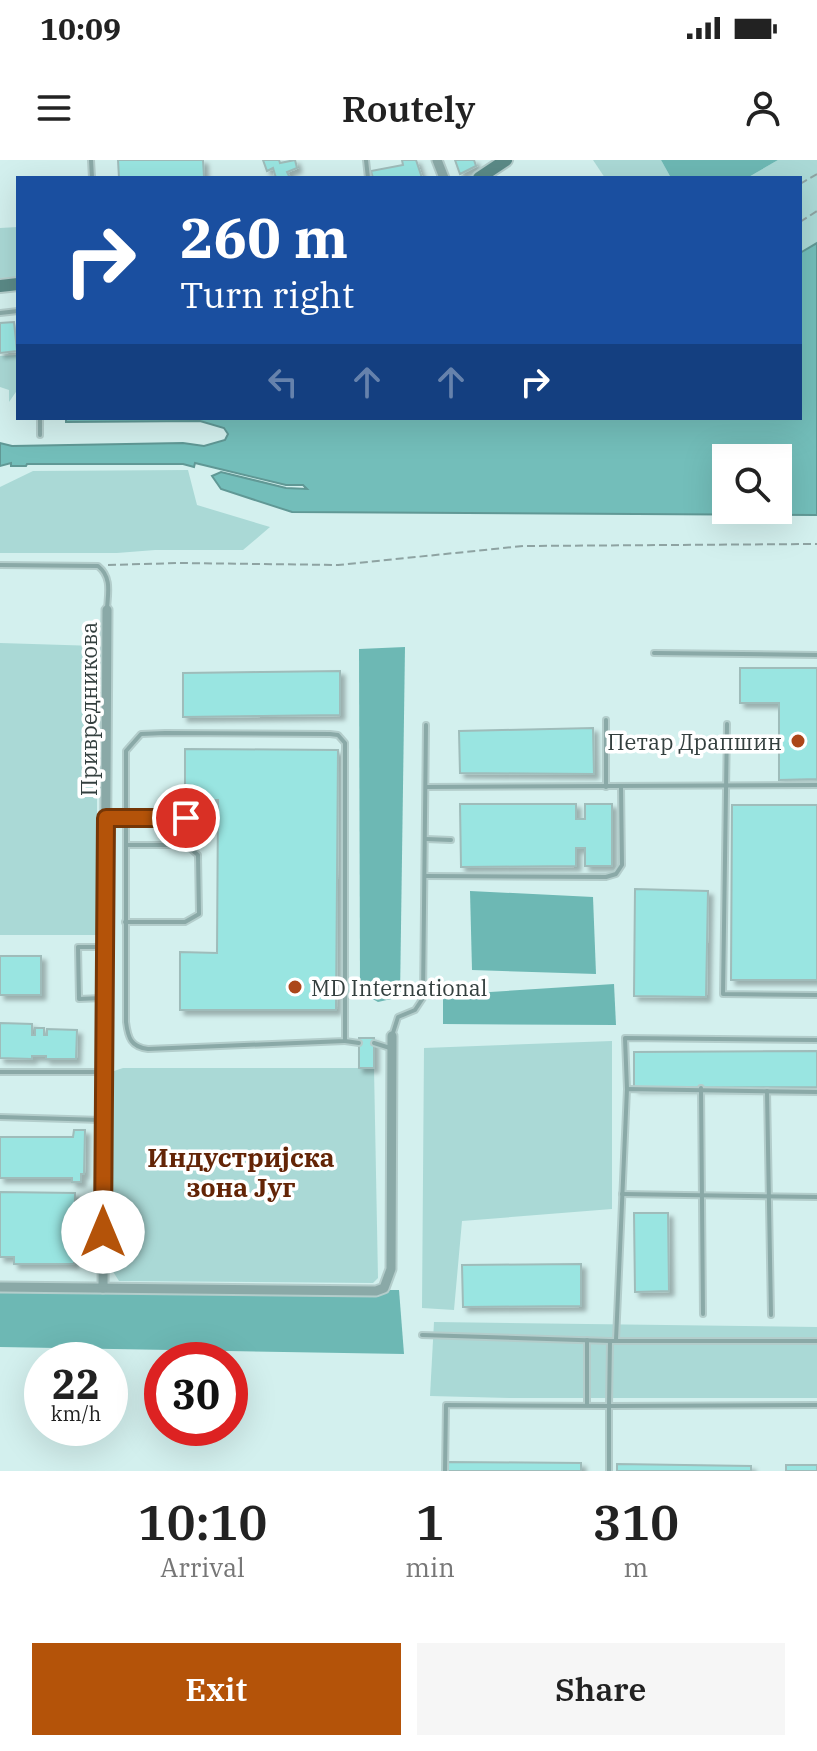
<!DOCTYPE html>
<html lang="en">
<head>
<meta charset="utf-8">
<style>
  :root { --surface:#fff; --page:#f6f6f6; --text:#222; --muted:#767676; --accent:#b45309 }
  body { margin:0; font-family:"IBM Plex Serif",serif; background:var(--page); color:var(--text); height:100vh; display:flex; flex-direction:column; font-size:30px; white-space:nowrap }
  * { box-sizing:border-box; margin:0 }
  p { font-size:26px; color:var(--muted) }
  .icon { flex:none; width:44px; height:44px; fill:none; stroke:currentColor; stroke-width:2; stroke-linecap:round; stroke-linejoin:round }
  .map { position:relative; height:1311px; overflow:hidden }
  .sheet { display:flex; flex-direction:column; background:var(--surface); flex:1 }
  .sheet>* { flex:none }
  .hud { position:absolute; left:16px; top:16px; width:786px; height:244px; border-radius:0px; box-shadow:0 8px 32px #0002; background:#1a4fa0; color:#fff; overflow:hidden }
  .fabs { position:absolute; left:712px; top:284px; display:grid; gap:16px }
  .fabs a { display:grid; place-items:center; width:80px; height:80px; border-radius:0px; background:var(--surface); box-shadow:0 8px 32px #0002; font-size:40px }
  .speed { position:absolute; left:24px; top:1182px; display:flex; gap:16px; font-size:40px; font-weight:700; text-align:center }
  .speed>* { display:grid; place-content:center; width:104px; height:104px; border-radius:50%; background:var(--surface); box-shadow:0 8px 32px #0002; line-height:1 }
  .speed small { font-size:20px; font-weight:400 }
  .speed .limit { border:12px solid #d22; background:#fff; color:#111 }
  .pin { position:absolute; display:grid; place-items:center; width:68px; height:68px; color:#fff; margin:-34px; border:4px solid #fff; border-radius:50%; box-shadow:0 2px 8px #0007 }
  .me { position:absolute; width:88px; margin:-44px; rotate:0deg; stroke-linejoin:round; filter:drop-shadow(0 0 6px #0008) }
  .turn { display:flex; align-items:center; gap:28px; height:168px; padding:0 32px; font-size:36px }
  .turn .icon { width:104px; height:104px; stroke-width:2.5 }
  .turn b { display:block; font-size:56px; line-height:68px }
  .lanes { display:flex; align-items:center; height:76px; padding:0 32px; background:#0003; justify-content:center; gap:40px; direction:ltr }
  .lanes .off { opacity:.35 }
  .eta { display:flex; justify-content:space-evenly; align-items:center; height:136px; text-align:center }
  .eta b { font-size:48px; font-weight:600; line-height:56px }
  .primary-button { display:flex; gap:16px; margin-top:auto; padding:16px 32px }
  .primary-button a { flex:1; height:92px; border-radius:0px; background:var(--accent); color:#fff; font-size:32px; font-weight:600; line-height:92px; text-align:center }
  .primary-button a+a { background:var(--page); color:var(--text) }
  .status { display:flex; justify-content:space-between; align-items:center; height:56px; padding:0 40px; background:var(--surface); direction:ltr }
  .status svg { height:22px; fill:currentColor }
  header { display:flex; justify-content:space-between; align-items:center; height:104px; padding:0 32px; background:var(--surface); font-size:36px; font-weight:600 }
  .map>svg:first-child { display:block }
  .green { fill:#aad9d6 }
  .forest { fill:#6db8b4 }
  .water { fill:#73beba; stroke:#609895; stroke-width:2; fill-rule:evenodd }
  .building { fill:#99e5e1; stroke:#9fbcba; stroke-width:2; filter:url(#shadow) }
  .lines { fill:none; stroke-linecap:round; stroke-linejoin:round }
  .lane-casing { stroke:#b3cdcb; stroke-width:8 }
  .street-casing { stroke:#b3cdcb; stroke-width:13 }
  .secondary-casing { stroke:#b3cdcb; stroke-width:16 }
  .path { stroke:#8ea3a2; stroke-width:2; stroke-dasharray:8 4; stroke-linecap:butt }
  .lane { stroke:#8aa9a7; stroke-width:4 }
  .street { stroke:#8aa9a7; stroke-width:9 }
  .secondary { stroke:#5b8a87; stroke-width:12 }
  .route-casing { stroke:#753606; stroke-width:20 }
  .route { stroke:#b45309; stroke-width:14 }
  .poi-dot { fill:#ab4619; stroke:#fff; stroke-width:3 }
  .labels { text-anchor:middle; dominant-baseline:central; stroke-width:7; stroke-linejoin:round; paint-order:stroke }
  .street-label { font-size:22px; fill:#333f3e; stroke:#fff }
  .poi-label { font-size:22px; fill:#333f3e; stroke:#fff; text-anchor:end }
  .quarter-label { font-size:26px; font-weight:bold; fill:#632406; stroke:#fff }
</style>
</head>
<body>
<div class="status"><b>10:09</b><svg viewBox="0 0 49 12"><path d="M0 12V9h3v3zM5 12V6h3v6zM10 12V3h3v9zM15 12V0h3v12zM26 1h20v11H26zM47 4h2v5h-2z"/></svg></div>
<header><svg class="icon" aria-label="menu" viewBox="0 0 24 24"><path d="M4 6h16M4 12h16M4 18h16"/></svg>Routely<svg class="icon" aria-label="person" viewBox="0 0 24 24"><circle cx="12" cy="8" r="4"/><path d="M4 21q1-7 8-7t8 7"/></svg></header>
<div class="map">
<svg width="817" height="1311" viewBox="0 0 817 1311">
  <defs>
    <filter id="shadow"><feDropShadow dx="4.5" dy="4.5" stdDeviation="2" flood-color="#0004"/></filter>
  </defs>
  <rect width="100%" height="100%" fill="#d3f0ee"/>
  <!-- green -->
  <g class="green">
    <polygon points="593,0 661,0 671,18 605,18"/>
    <polygon points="778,0 817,0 817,83 800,93 800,18 747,18"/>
    <polygon points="18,67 18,117 0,118 0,68"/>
    <polygon points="18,195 18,229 9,242 9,230 0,227 0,196"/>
    <polygon points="188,310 197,345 270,367 243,390 155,390 117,393 0,393 0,327 33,311"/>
    <polygon points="0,483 97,486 97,775 0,775"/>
    <polygon points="612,881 612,1049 462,1061 454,1150 422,1148 424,888"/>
    <polygon points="123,908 374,908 378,1118 373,1123 119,1121 112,1110 114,911"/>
    <polygon points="434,1162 817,1167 817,1238 509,1238 430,1236"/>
  </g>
  <!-- forest -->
  <g class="forest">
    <polygon points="661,0 778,0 747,18 671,18"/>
    <polygon points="405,487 400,837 378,842 360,832 359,489"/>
    <polygon points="470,731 593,737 596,814 472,810"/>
    <polygon points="614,824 616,865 443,864 443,835"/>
    <polygon points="399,1130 404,1194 0,1187 0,1131"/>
  </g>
  <!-- water -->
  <path class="water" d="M817,83V355L292,352L221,329L212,316L221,312L286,328L307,329L303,325H286L195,303L194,307L183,304H27L26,306H11V303L0,306V283L12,286L183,283L204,286L225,280L228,274L224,268L200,261L66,262V258H800V93ZM778,298V350H726V298Z"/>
  <!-- building -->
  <g class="building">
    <polygon points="118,0 203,0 204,17 119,18"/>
    <polygon points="263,0 279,0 280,3 295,0 297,8 287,12 290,18 276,18 273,8 267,11"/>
    <polygon points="402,0 416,0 422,18 373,18 371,11 403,5"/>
    <polygon points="455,0 474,0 476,6 460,14"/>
    <polygon points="14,162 17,191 0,193 0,163"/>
    <polygon points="740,508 817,508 817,619 779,620 779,543 740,543"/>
    <polygon points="340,511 340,555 183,557 183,513"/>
    <polygon points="593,568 594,614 460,613 459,571"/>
    <polygon points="185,589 338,590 336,850 180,850 180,792 217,793 218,640 185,640"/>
    <polygon points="460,644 576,644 576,659 585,659 585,644 612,644 612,706 585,706 585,688 576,688 576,706 461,707"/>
    <polygon points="732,645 817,645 817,820 731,820"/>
    <polygon points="635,729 708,731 706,837 634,836"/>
    <rect x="0" y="796" width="41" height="39"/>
    <polygon points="0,863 32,864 32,875 35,875 35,868 44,868 44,875 47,875 47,869 77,870 76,899 46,899 46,896 32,896 32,899 0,898"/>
    <rect x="359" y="878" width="15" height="30"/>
    <polygon points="817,891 817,927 634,928 634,892"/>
    <polygon points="74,970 85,970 84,1014 81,1014 81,1022 72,1022 72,1018 0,1018 0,977 73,977"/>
    <polygon points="0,1032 75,1033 74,1104 14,1104 14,1097 0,1097"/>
    <polygon points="634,1053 668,1053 669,1131 635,1132"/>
    <polygon points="581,1104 581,1146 463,1147 462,1105"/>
    <polygon points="447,1302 581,1303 581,1311 446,1311"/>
    <polygon points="617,1304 751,1306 751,1311 617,1311"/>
    <rect x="786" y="1305" width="31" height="6"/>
  </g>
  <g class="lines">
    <!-- lane casing -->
    <g class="lane-casing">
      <g id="lane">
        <polyline points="91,0 92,18"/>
        <polyline points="366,0 368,18"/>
        <polyline points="0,153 18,151"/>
        <polyline points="40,258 40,275"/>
        <path d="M0,405L98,406C112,417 108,433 107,449"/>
        <polyline points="654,493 817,495"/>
        <polyline points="606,560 606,627"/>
        <polyline points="727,564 723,834 817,835"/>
        <path d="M165,573L330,574L338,575L345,583V881L148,889C131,887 128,878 126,862V591L141,574Z"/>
        <polyline points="426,627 817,625"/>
        <polyline points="108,658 186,658"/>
        <polyline points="426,679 451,680"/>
        <polyline points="425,716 606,717 616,714 622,705 621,627"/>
        <polyline points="125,762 185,762 199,754 198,695 186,685 128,685"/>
        <polyline points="102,838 79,839 78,787 102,787"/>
        <polyline points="392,876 398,857 415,850 423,838 426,565"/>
        <polyline points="345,881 359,883"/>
        <polyline points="374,883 390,888"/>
        <polyline points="0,912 102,912"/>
        <polyline points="701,928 703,1154"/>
        <polyline points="627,929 625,878 817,880"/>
        <polyline points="767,931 771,1155"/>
        <polyline points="0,957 102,960"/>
        <polyline points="622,1034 817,1037"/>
        <polyline points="422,1175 610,1181"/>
        <polyline points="616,1180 627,929 817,932"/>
        <polyline points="817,1181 610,1181 609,1246 817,1245"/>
        <polyline points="587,1245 587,1180"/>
        <polyline points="445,1311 446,1245 609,1246 609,1311"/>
      </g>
    </g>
    <!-- street casing -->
    <g class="street-casing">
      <g id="street">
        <polyline points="437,0 444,18"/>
        <polyline points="0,1127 376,1131 384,1128 391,1109 392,876"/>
        <polyline points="103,1128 107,450"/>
      </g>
    </g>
    <!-- secondary casing -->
    <g class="secondary-casing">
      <g id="secondary">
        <polyline points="479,18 506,0"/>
        <polyline points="0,126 18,124"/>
      </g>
    </g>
    <!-- path -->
    <g class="path">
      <polyline points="800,24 817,14"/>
      <polyline points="800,62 817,51"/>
      <polyline points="108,405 178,403 338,405 523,386 817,384"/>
    </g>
    <!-- lane -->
    <use href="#lane" class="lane"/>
    <!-- street -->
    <use href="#street" class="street"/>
    <!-- secondary -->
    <use href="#secondary" class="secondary"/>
  </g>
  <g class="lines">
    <!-- route casing -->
    <g class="route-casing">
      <polyline id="route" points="103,1072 106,658 186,658"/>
    </g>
    <!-- route -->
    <use href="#route" class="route"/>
  </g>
  <!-- markers -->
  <g class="poi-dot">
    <circle cx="798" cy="581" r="8"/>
    <circle cx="295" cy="827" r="8"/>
  </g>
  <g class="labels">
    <!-- street labels -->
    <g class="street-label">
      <text transform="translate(88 549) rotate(-90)">Привредникова</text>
    </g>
    <!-- poi labels -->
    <g class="poi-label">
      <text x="782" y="581">Петар Драпшин</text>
      <text x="311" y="827" text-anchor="start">MD International</text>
    </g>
    <!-- quarter labels -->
    <g class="quarter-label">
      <text x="241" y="997">Индустријска<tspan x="241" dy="30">зона Југ</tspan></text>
    </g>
  </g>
</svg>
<div class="fabs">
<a><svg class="icon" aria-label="search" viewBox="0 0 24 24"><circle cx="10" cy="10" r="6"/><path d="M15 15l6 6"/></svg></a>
</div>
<div class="speed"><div>22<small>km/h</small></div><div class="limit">30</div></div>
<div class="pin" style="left:186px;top:658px;background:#d93025"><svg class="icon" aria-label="arrive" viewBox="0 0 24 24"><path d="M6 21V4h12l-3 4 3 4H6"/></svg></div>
<svg class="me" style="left:103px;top:1072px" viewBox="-20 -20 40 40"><circle r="19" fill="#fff"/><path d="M0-13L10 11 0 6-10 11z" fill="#b45309"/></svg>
<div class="hud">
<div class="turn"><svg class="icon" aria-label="right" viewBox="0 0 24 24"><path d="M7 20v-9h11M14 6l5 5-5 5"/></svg><div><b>260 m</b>Turn right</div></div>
<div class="lanes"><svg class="icon off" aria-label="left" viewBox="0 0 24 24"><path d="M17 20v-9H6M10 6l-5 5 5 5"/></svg><svg class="icon off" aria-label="ahead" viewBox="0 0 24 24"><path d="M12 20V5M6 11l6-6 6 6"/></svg><svg class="icon off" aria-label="ahead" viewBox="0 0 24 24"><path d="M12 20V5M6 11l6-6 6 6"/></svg><svg class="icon" aria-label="right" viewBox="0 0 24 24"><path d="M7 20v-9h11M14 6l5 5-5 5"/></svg></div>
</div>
</div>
<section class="sheet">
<div class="eta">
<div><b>10:10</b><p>Arrival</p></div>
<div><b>1</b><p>min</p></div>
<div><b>310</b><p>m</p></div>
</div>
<div class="primary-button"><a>Exit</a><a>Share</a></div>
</section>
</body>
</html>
